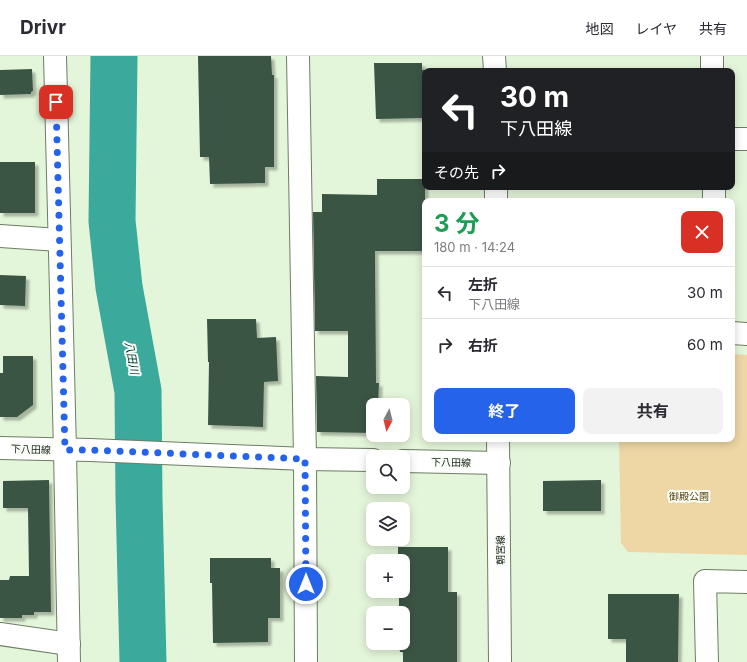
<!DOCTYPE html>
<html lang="ja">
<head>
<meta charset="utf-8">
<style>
  :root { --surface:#fff; --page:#f2f2f3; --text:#2b2b33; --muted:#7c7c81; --line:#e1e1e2; --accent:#2563eb }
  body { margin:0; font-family:Inter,"Noto Sans JP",sans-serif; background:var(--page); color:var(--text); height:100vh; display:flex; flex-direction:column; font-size:15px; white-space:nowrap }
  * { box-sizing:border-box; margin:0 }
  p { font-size:13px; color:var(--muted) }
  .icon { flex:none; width:22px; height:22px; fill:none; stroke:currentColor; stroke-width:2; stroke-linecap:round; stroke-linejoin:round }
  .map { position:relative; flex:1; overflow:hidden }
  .drawer { position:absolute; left:422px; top:142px; width:313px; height:244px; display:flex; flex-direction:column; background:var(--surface); border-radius:8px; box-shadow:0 2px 10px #0003 }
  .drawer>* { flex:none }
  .top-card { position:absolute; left:422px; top:12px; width:313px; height:122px; border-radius:8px; box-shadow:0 2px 10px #0003; background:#202124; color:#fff; overflow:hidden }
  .needle { width:26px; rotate:187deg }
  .buttons { position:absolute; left:366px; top:342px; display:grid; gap:8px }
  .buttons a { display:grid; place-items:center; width:44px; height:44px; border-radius:8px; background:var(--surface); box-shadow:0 2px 10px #0003; font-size:20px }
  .pin { position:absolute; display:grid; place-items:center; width:34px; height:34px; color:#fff; margin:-17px; border-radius:8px; box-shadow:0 2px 6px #0006 }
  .me { position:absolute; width:44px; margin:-22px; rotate:0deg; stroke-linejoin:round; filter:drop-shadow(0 0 3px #0008) }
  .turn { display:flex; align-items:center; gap:14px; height:84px; padding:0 12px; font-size:18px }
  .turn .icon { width:52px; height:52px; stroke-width:2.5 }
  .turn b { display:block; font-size:28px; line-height:34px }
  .then { display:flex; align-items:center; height:38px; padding:0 12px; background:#0003; gap:8px; font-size:15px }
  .round { display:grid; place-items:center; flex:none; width:42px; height:42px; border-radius:8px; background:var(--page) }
  .overview { display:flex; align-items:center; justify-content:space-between; height:68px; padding:0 12px }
  h1 { font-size:24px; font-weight:700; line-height:30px; color:#1e9e55 }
  .primary-button { display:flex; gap:8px; margin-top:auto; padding:8px 12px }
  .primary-button a { flex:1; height:46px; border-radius:8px; background:var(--accent); color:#fff; font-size:16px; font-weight:700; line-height:46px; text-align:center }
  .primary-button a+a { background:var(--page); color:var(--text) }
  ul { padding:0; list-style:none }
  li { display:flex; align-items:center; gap:12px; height:52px; padding:0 12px; border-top:1px solid var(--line) }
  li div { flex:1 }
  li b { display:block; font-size:15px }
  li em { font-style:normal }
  header { display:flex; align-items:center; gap:24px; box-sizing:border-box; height:56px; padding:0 20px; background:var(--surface); border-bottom:1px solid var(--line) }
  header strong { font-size:19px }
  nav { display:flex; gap:22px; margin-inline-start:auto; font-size:14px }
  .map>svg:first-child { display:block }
  .green { fill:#eed6a5 }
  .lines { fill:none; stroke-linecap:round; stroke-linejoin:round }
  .river { stroke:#3ba99b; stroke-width:47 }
  .building { fill:#3a5445; filter:url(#shadow) }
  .street-casing { stroke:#6d7d64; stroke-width:24 }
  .secondary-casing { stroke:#6d7d64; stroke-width:24 }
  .street { stroke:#fff; stroke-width:22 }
  .secondary { stroke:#fff; stroke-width:22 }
  .route { stroke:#2563eb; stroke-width:7; stroke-dasharray:0 12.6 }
  .labels { text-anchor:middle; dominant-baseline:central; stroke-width:4; stroke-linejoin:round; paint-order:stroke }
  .street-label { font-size:10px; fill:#20261c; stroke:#fafef8 }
  .park-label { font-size:10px; fill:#5f480d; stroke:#fafef8 }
  .water-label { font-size:11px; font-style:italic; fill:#00352f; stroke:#fafef8 }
</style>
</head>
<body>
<header>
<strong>Drivr</strong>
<nav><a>地図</a><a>レイヤ</a><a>共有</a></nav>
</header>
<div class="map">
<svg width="747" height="606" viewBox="0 0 747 606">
  <defs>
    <filter id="shadow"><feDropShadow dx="3.5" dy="3.5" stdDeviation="1" flood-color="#0004"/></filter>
  </defs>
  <rect width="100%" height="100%" fill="#e4f6da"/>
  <!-- green -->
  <polygon class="green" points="732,298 747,299 747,499 628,496 621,487 619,383 732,383"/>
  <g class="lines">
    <!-- river -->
    <polyline class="river" points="114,0 112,165 119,231 138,335 139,442 143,606"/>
  </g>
  <!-- building -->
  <g class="building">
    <polygon points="198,0 271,0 272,19 274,19 274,111 265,111 265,127 210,128 209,101 200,101"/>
    <polygon points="374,7 422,7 422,14 425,14 425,62 376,63"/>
    <polygon points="32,13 33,35 31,36 31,38 0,39 0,14"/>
    <rect x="0" y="106" width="35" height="51"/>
    <polygon points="377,123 425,123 425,195 375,195 376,327 379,327 378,349 373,349 373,377 317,376 316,320 348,321 348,275 315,275 313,156 322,156 322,138 377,139"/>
    <polygon points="0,219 26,220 25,250 0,249"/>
    <polygon points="207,263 256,263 257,282 276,281 278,325 264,326 263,371 208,369 209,306 208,306"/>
    <polygon points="3,300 33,300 33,349 17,361 0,361 0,317 3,317"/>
    <polygon points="49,424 51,556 34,556 34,559 22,559 22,562 0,562 0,524 9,524 10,520 29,520 28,452 3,452 3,425"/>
    <polygon points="601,424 601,455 543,455 543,425"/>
    <polygon points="398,491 448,491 448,536 457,536 457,606 403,606 403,596 400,596 399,587 403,587 403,557 399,557 399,535 403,535 403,505 398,505"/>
    <polygon points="210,502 271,502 271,512 280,512 280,562 268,562 268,586 213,587 212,527 210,527"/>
    <polygon points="608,538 679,538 678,606 626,606 626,583 608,583"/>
  </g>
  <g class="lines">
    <!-- street casing -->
    <g class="street-casing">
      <g id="street">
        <polyline points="298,0 305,403 306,606"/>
        <polyline points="712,0 712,15"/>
        <polyline points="732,83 747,83"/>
        <polyline points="714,131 714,145"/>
        <polyline points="0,180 59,184"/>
        <polyline points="732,277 747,278"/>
        <polyline points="65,394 69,606"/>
        <polyline points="0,578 69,588"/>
        <polyline points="707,606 705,525 747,526"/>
      </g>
    </g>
    <!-- secondary casing -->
    <g class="secondary-casing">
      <g id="secondary">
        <polyline points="55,0 65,394"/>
        <polyline points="494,0 495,15"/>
        <polyline points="496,131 496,145"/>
        <polyline points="498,383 500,606"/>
        <polyline points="0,392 90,394 305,403 373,404"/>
        <polyline points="403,405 499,407"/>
      </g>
    </g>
    <!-- street -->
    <use href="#street" class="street"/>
    <!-- secondary -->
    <use href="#secondary" class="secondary"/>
  </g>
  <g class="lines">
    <!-- route -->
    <polyline class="route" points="56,46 65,394 90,394 305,403 306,528"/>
  </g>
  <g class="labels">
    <!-- street labels -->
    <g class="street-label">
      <text transform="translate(31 393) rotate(2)">下八田線</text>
      <text transform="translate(451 406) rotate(1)">下八田線</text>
      <text transform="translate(500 494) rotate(-90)">朝宮線</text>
    </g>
    <!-- park labels -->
    <g class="park-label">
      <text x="689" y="440">御殿公園</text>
    </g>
    <!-- water labels -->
    <g class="water-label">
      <text transform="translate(132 302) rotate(79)">八田川</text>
    </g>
  </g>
</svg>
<div class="buttons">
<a><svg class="needle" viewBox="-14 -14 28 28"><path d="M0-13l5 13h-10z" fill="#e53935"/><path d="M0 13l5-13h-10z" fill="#7c7c81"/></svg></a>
<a><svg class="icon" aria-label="search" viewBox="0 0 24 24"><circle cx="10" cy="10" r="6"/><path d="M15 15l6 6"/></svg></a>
<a><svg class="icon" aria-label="layers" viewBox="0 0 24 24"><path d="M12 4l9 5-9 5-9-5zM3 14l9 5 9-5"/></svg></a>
<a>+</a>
<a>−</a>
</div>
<div class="pin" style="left:56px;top:46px;background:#d93025"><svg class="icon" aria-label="arrive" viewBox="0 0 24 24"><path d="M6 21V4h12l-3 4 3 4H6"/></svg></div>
<svg class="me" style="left:306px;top:528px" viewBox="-20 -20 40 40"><circle r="17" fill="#2563eb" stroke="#fff" stroke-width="3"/><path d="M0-11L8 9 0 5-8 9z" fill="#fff"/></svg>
<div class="top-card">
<div class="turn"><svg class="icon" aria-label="left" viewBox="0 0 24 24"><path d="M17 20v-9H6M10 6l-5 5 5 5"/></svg><div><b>30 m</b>下八田線</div></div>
<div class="then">その先<svg class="icon" aria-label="right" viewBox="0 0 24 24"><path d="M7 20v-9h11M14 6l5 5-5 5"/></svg></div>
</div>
<section class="drawer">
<div class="overview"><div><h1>3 分</h1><p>180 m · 14:24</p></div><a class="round" style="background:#d93025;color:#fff"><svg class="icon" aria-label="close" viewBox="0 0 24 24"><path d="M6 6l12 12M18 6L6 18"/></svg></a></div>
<ul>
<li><svg class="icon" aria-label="left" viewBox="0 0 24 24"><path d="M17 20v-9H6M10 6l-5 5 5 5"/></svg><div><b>左折</b><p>下八田線</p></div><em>30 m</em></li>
<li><svg class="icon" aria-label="right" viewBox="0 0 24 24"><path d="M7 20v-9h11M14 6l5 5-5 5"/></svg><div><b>右折</b></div><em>60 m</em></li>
</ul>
<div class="primary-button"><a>終了</a><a>共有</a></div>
</section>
</div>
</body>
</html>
